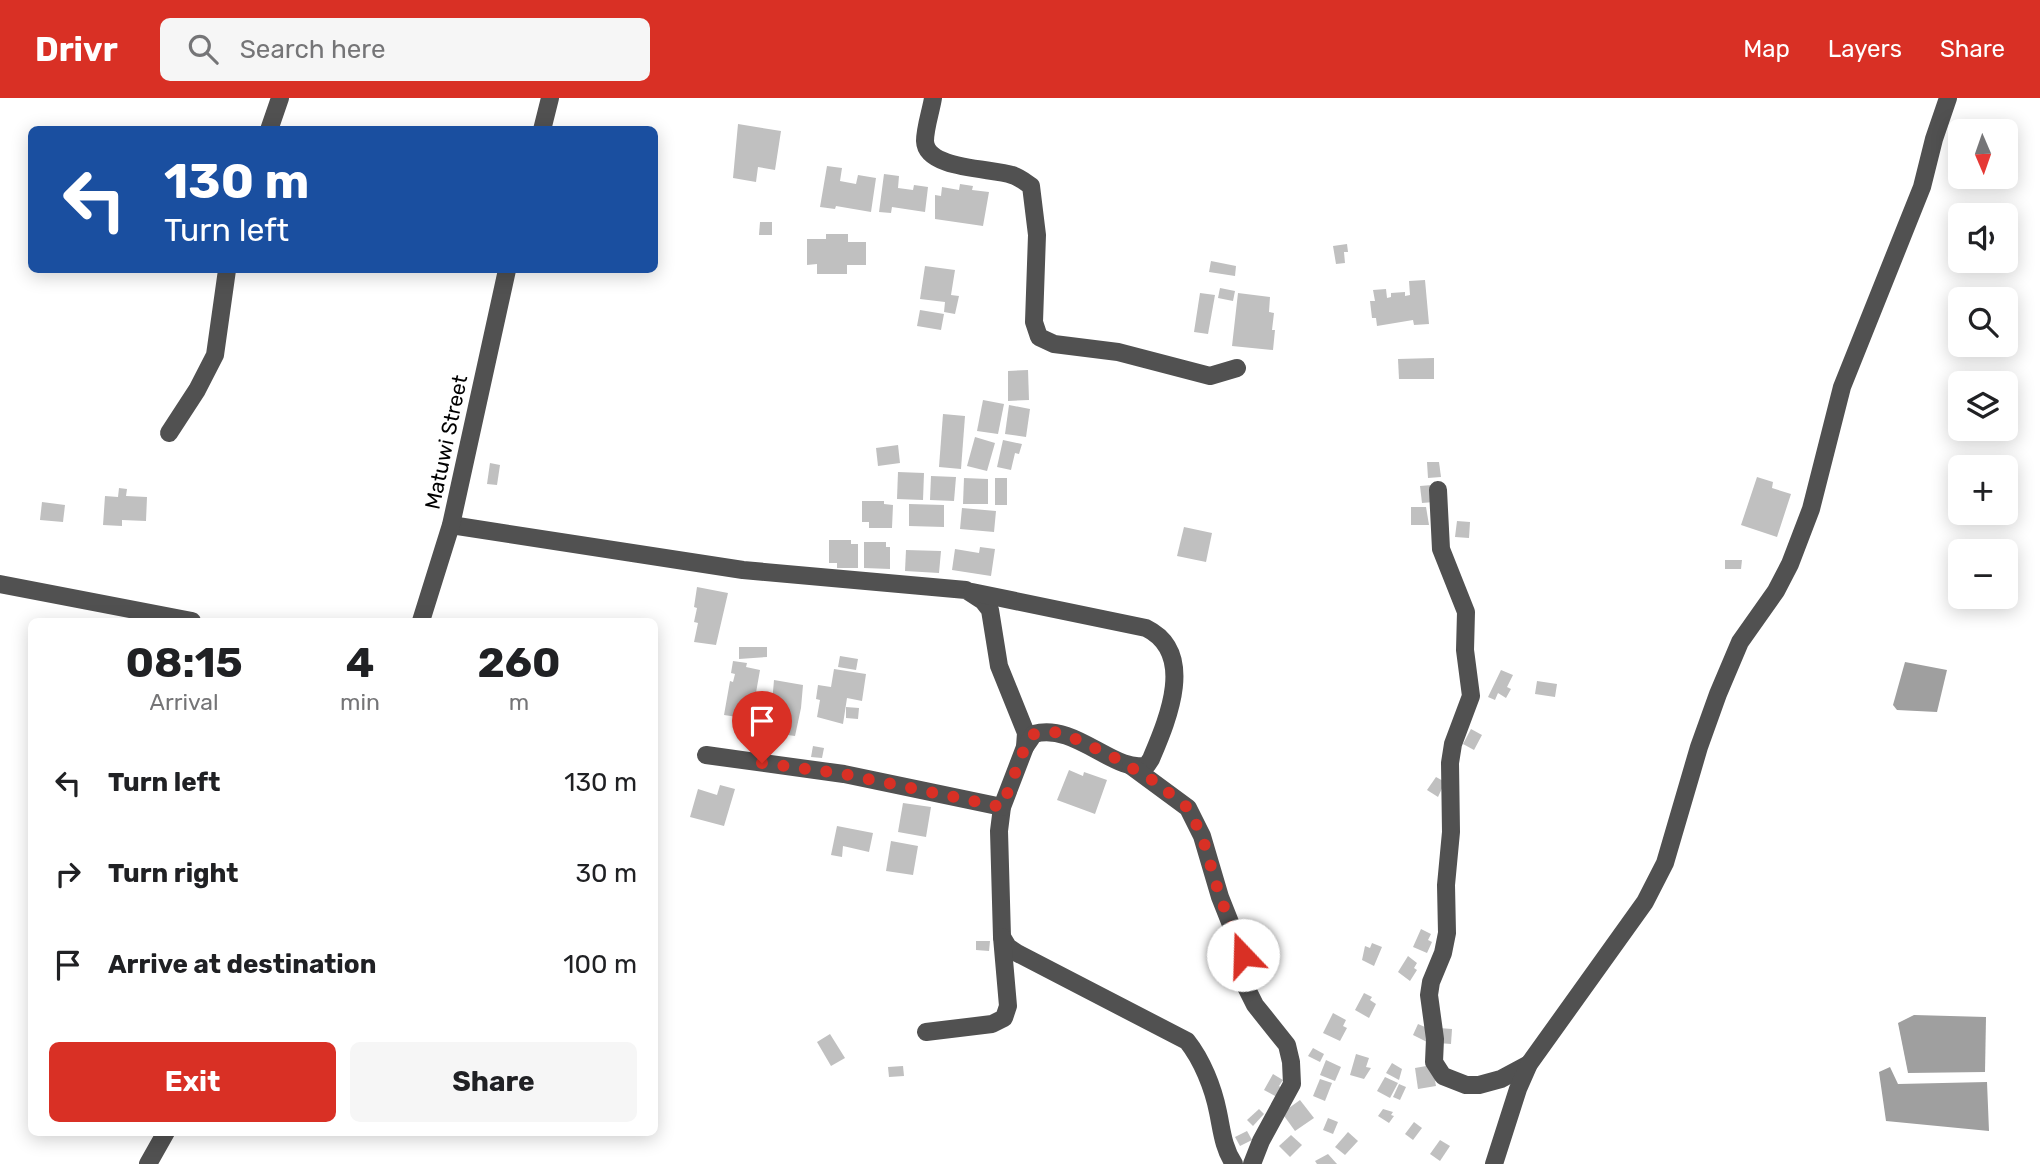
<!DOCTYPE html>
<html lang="en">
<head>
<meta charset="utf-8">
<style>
  :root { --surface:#fff; --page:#f6f6f6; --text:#202124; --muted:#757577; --accent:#d93025 }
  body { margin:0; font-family:Rubik,sans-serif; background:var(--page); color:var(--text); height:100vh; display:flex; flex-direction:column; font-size:26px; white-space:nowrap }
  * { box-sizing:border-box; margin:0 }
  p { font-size:23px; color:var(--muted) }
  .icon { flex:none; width:38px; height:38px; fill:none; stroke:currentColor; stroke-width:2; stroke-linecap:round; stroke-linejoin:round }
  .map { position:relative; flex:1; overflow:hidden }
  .side { position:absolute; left:28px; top:520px; width:630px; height:518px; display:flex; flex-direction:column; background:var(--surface); border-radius:10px; box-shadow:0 4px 18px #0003 }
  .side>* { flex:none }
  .guide { position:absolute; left:28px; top:28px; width:630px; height:147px; border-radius:10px; box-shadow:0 4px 18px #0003; background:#1a4fa0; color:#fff; overflow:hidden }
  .needle { width:46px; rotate:178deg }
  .tools { position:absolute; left:1948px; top:21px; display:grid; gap:14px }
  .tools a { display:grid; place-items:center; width:70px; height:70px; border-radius:10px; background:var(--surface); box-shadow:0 4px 18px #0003; font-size:35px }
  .pin { position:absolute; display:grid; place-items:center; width:60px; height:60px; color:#fff; margin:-72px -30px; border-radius:50% 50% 50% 0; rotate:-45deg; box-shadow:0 0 7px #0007 }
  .pin .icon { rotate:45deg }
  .me { position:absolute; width:77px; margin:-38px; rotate:339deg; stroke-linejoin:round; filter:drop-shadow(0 0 5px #0008) }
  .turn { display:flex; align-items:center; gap:24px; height:147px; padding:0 21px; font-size:32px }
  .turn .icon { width:91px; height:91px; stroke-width:2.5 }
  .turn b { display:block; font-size:49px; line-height:60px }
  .eta { display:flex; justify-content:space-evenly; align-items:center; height:119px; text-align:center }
  .eta b { font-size:42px; font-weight:700; line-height:49px }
  .primary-button { display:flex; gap:14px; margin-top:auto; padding:14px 21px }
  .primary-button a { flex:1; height:80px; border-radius:10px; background:var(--accent); color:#fff; font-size:28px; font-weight:700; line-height:80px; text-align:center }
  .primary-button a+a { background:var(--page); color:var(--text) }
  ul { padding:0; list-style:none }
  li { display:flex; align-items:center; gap:21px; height:91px; padding:0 21px }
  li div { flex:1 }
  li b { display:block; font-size:26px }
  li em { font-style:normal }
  header { display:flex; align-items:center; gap:42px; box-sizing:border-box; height:98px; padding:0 35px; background:var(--accent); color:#fff }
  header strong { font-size:33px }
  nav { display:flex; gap:38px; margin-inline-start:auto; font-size:24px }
  .search { width:490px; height:63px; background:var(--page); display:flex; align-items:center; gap:18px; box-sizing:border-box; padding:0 24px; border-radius:10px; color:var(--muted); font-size:26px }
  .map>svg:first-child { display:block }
  .water { fill:#9f9f9f }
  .building { fill:#c0c0c0 }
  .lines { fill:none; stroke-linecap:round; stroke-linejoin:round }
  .minor { stroke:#515151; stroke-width:18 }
  .route { stroke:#d93025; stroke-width:12; stroke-dasharray:0 21.6 }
  .labels { text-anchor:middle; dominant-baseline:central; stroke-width:7; stroke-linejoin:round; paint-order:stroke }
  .street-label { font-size:21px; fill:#000; stroke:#fff }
</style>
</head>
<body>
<header>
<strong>Drivr</strong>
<div class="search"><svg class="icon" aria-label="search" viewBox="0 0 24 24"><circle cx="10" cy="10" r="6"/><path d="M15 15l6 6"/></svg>Search here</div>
<nav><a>Map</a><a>Layers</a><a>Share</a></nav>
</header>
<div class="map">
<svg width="2040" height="1066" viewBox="0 0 2040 1066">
  <rect width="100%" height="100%" fill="#fff"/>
  <!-- water -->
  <g class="water">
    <polygon points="1905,564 1947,572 1937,614 1897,612 1893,607"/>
    <polygon points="1914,917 1986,919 1985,974 1908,975 1898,925"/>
    <polygon points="1890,969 1898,986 1987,984 1989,1033 1886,1023 1879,974"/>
  </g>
  <!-- building -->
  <g class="building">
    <polygon points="738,26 781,33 775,72 758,69 756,84 733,80"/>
    <polygon points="827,68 842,70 840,83 856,86 858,77 876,80 871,114 836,108 835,111 820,109"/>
    <polygon points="884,76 899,78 898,90 913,92 914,87 928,89 925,114 892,109 891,115 879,114"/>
    <polygon points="960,86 973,88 972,92 989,94 983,128 935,121 935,97 941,98 942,89 959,92"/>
    <polygon points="760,124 772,124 772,137 759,137"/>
    <polygon points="826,136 848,136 848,144 866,144 866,167 847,167 847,176 817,176 817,166 807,167 807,141 826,141"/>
    <polygon points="1347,146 1348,154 1344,154 1345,165 1336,166 1333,148"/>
    <polygon points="1211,163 1236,168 1235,178 1209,174"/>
    <polygon points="925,168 955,172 951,197 959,198 955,216 944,214 945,204 920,201"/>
    <polygon points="1425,182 1429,226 1414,227 1413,222 1377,228 1376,220 1372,220 1370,203 1375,203 1373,192 1386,191 1387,200 1391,199 1391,195 1405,194 1405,198 1410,197 1409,183"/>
    <polygon points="1220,190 1235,193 1233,203 1218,200"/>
    <polygon points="1200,195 1215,197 1208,236 1194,234"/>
    <polygon points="1238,195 1270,199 1269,214 1274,215 1272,232 1275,232 1273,252 1232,248"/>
    <polygon points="920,212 944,216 941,232 917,228"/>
    <polygon points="1434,260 1434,281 1399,281 1398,261"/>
    <polygon points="1028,272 1029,302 1008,303 1008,273"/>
    <polygon points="983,302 1004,306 998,336 977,333"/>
    <polygon points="1009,307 1030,311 1026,339 1005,336"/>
    <polygon points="943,316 965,318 961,371 939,369"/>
    <polygon points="975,339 995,345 987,373 967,368"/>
    <polygon points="1003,342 1022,346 1019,356 1015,355 1011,372 997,369"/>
    <polygon points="898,347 900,365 878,368 876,350"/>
    <polygon points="1427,364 1439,364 1441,379 1428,380"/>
    <polygon points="490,365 500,367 497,387 487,386"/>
    <polygon points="898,374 924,375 923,402 897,401"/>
    <polygon points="931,378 956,379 954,403 930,402"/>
    <polygon points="1757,379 1773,384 1772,390 1791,396 1777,439 1741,427"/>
    <polygon points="964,380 988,381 988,406 963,406"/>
    <rect x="995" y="380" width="12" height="27"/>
    <polygon points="1432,387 1434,404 1422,405 1420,388"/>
    <polygon points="119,390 127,391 126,398 147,399 146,423 122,422 122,428 103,427 105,398 118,399"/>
    <polygon points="862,403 884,403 884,406 893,407 892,430 869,430 869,424 862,424"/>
    <polygon points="42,404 65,407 63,424 40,422"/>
    <polygon points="909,406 944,407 944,429 909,428"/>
    <polygon points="1411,409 1426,409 1429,427 1411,427"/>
    <polygon points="962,410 996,413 994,434 960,431"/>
    <polygon points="1457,423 1470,424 1469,440 1455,439"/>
    <polygon points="1184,429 1212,435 1206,464 1177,458"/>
    <polygon points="829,442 851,442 851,446 858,446 858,470 837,470 837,465 829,465"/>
    <polygon points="864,444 886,444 886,449 890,449 890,471 864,470"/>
    <polygon points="980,449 995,451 991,478 952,472 955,451 979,455"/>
    <polygon points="906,452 941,453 939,475 905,473"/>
    <polygon points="1725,462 1742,462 1741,471 1725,471"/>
    <polygon points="697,489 728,495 716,547 694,544 698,525 694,524 697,510 694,509"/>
    <polygon points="739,549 767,549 767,559 739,561"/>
    <polygon points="840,558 858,561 856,572 838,569"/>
    <polygon points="733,563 747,565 746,569 760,572 754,606 747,605 744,620 724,617 730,583 733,584 735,576 731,575"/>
    <polygon points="834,571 866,576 862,603 847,600 843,626 817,619 820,602 816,601 818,587 831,589"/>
    <polygon points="1501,572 1513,577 1507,589 1511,591 1506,600 1498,595 1495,602 1488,599"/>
    <polygon points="774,582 803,587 801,610 795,638 780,636 780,633 762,633 766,604 772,605"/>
    <polygon points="1537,583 1557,586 1555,599 1535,596"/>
    <polygon points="846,609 859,610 858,621 846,620"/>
    <polygon points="1471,631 1482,637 1474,652 1463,646"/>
    <polygon points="813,648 824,650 822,660 811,659"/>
    <polygon points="1069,672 1083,678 1084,674 1107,682 1095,716 1057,702"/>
    <polygon points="1436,679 1445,684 1438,699 1427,692"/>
    <polygon points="720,687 735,691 724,728 690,719 698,691 717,697"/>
    <polygon points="903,705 931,709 926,739 898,734"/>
    <polygon points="837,728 873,735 869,754 843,748 842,759 831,757"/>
    <polygon points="891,743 918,748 913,777 886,773"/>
    <polygon points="1421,831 1431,836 1428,842 1432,844 1427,855 1413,849"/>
    <polygon points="976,843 990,843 989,853 976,852"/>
    <polygon points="1372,845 1382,849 1374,868 1362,862 1365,848 1370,850"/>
    <polygon points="1408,858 1417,865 1414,870 1417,872 1410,883 1398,874"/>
    <polygon points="1364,895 1372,899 1370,902 1376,906 1369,920 1355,912"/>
    <polygon points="1333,915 1346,922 1343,928 1347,930 1340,943 1323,935"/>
    <polygon points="1418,926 1432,932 1427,944 1413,937"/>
    <polygon points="1439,930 1452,931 1451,946 1438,945"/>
    <polygon points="830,936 845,960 831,968 817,944"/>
    <polygon points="1313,950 1324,956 1320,964 1308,958"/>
    <polygon points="1356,956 1369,960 1366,969 1371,970 1364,981 1350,977"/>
    <polygon points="1326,962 1341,969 1335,983 1320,977"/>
    <polygon points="1392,965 1402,971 1399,982 1386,975"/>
    <polygon points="1432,967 1436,988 1418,991 1415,970"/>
    <polygon points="903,968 904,978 889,979 888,969"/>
    <polygon points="1273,976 1283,982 1279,988 1283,991 1277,999 1264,992"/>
    <polygon points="1385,979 1398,985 1390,1000 1377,993"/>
    <polygon points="1320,981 1332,985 1325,1003 1313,998"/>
    <polygon points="1399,986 1406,989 1400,1002 1393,999"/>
    <polygon points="1300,1002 1314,1020 1295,1033 1282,1015"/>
    <polygon points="1259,1011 1264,1016 1253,1028 1247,1022"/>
    <polygon points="1383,1011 1393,1014 1391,1017 1394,1018 1389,1025 1378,1018"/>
    <polygon points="1328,1020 1338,1024 1333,1036 1323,1032"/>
    <polygon points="1414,1024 1422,1030 1413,1042 1405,1036"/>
    <polygon points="1247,1033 1252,1042 1240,1048 1235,1039"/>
    <polygon points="1348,1034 1358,1043 1345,1057 1335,1049"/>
    <polygon points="1291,1037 1302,1047 1290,1059 1279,1048"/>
    <polygon points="1440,1042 1450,1048 1440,1063 1430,1056"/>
    <polygon points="1328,1056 1337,1066 1317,1066 1315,1063"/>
  </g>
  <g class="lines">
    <!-- minor -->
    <g class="minor">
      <path d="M933,0C931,13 925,30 925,43C926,72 993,70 1012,77C1019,79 1025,84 1031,88L1037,137L1034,224L1039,239L1054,246L1118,254L1210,278L1237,270"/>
      <polyline points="269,32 280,0"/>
      <polyline points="542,32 550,0"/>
      <polyline points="169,335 197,292 215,257 227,172"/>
      <polyline points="1438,392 1441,451 1466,514 1465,552 1471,598 1453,646 1450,665 1451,734 1446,787 1447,835 1443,855 1431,884 1429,897 1435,941 1434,964 1443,978 1466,987 1479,987 1501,981 1529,966"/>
      <path d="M451,427L743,472L966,492L983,503L990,512L999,568L1026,635L1025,649L1002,709L999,733L1002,839L1008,849L1017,855L1187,943C1202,962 1213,989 1218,1014C1222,1033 1223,1049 1234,1066"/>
      <polyline points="0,486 192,523"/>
      <path d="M972,494L1146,530C1197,555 1167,623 1151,661L1147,667C1116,677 1075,624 1034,636L1025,649"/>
      <polyline points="421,523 451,427 507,172"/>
      <polyline points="706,657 844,676 1002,709"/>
      <polyline points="1131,668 1188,710 1202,738 1220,799 1243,857 1246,889 1255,907 1287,947 1291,964 1292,986 1261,1043 1252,1066"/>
      <polyline points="926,934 992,926 1004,920 1008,908 1002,839"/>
      <polyline points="148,1066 166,1034"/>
      <polyline points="1494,1066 1518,991 1529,966 1645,804 1665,765 1699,649 1718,596 1740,544 1776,493 1790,466 1811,411 1842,289 1922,89 1934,41 1948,0"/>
    </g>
  </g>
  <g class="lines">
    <!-- route -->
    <polyline class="route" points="762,665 844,676 1002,709 1025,649 1034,636 1054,634 1067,637 1110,657 1154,683 1188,710 1202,738 1220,799 1243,857"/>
  </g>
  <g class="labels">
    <!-- street labels -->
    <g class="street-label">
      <text transform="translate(446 344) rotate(-78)">Matuwi Street</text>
    </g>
  </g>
</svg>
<div class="tools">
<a><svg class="needle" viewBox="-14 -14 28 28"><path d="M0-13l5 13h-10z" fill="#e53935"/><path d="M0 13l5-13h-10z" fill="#757577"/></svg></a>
<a><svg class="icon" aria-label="sound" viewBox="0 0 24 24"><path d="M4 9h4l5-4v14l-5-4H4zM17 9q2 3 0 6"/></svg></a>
<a><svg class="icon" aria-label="search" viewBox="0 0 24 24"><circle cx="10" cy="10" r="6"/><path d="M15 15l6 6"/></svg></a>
<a><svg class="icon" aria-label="layers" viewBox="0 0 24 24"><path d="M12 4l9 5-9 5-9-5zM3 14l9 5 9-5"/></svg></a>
<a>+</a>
<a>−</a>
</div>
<div class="pin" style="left:762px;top:665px;background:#d93025"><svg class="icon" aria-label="arrive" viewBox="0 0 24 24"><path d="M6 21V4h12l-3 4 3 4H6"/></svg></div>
<svg class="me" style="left:1243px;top:857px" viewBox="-20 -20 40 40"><circle r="19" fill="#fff"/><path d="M0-13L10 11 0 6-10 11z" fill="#d93025"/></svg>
<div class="guide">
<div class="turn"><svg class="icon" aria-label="left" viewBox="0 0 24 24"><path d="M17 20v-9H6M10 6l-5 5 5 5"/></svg><div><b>130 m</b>Turn left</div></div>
</div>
<section class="side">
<div class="eta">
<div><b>08:15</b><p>Arrival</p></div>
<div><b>4</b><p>min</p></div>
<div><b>260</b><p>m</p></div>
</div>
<ul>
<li><svg class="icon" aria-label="left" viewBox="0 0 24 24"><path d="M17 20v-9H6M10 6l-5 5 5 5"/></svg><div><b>Turn left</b></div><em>130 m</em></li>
<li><svg class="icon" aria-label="right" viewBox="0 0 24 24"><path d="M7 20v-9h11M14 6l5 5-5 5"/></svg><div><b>Turn right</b></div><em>30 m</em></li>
<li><svg class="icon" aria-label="arrive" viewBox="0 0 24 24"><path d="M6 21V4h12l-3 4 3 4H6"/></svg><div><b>Arrive at destination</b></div><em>100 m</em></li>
</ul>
<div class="primary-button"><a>Exit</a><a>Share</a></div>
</section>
</div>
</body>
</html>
